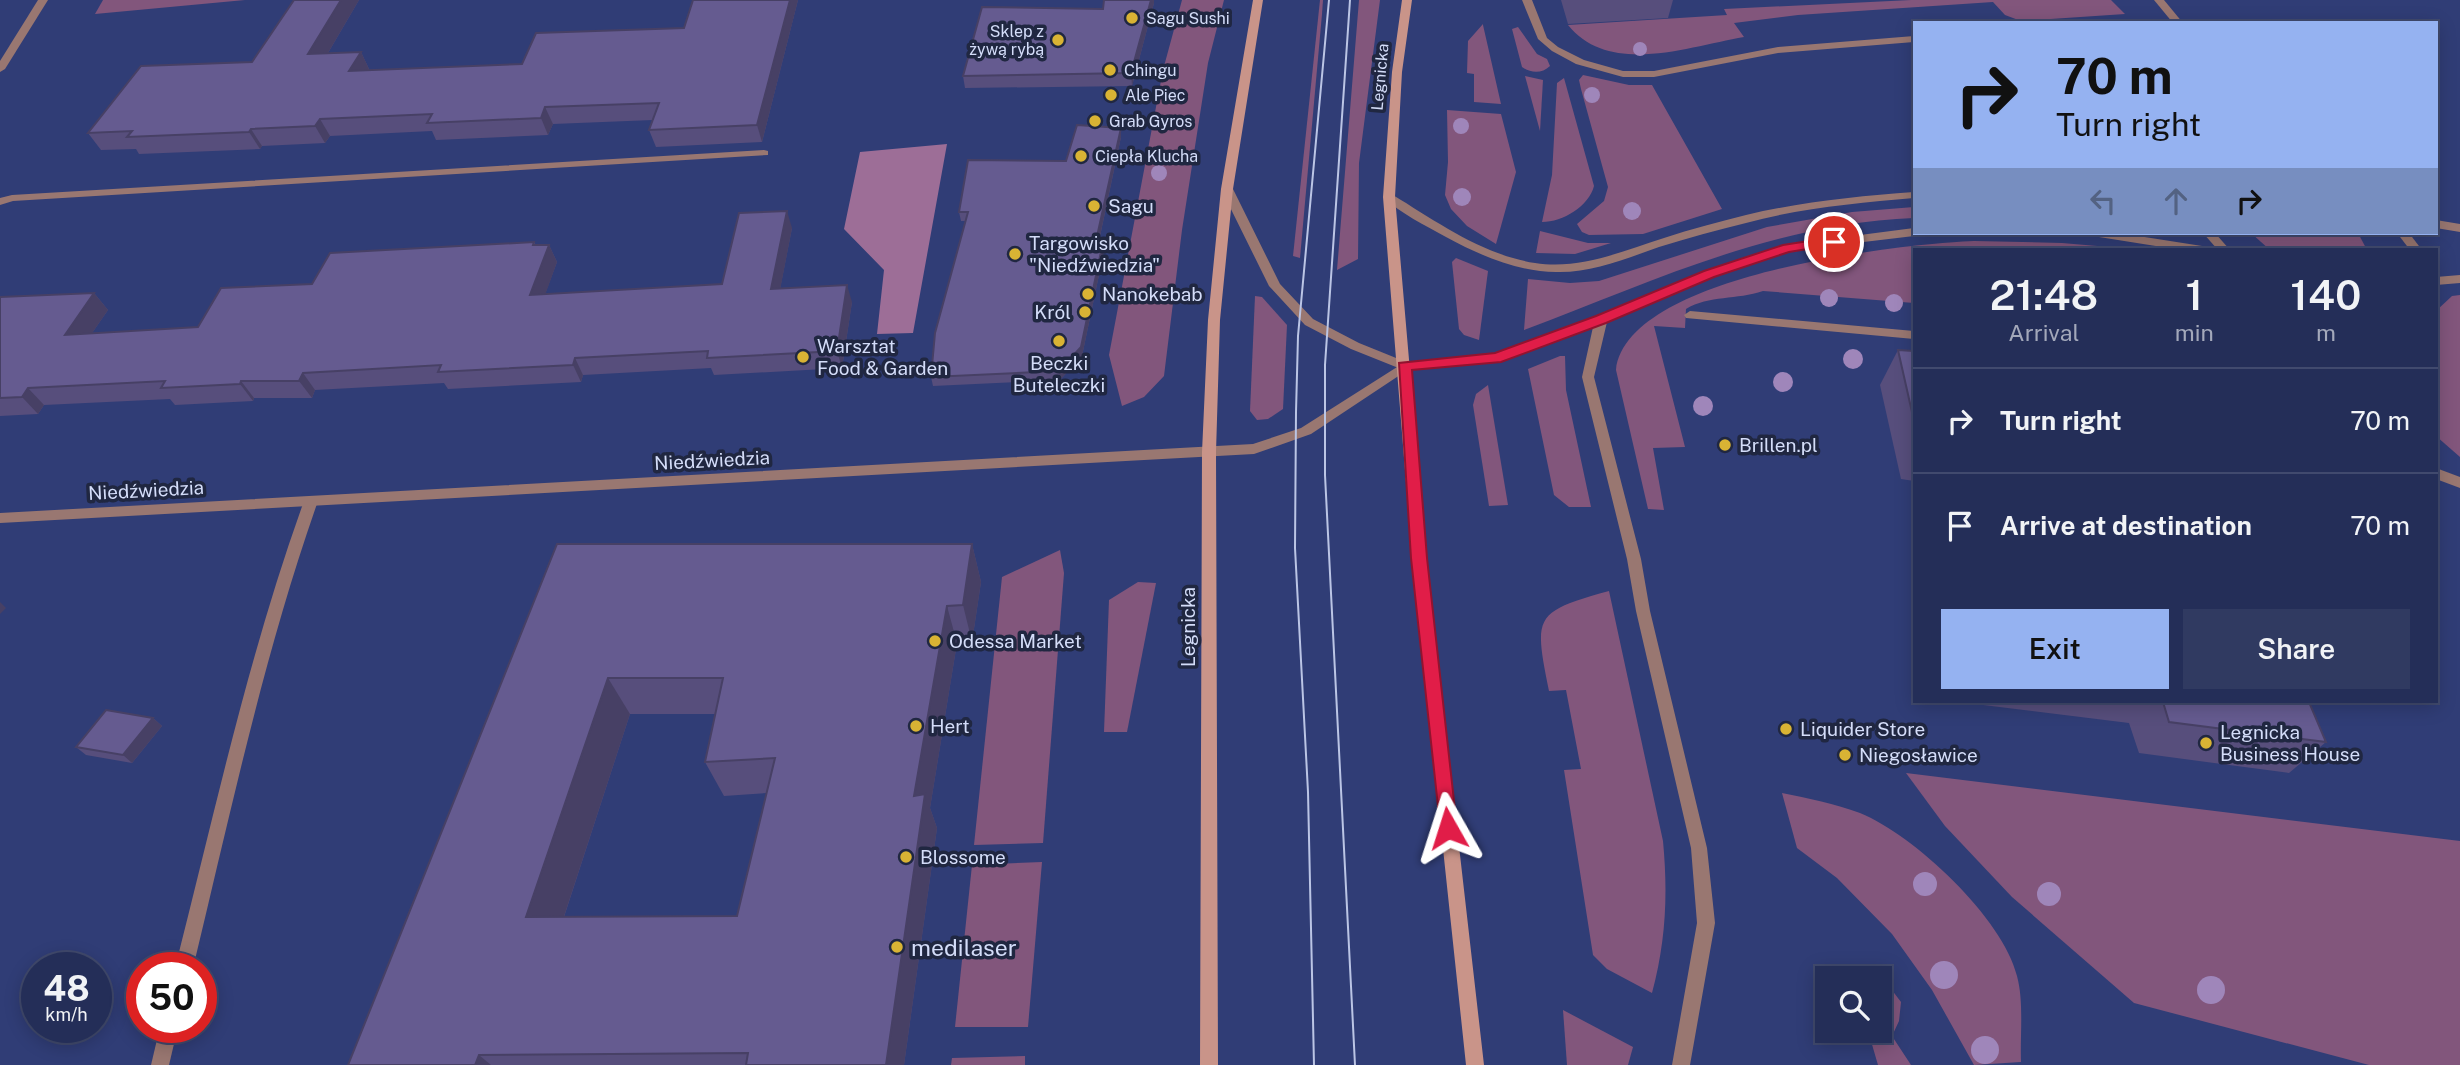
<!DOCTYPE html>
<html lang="en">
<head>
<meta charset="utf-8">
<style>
  :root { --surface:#242e58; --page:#303a61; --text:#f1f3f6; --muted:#a3a8ba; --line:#414a6e; --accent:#95b2f1 }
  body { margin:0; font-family:"Public Sans",sans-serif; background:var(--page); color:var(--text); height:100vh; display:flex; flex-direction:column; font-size:26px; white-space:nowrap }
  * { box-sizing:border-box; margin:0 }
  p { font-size:23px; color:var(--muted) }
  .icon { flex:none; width:38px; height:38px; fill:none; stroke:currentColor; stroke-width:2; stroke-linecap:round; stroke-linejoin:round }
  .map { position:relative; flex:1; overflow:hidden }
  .details { position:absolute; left:1913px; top:248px; width:525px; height:455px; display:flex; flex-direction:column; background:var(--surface); border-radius:0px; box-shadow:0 4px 18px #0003,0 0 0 2px var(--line) }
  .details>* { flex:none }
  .guide { position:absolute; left:1913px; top:21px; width:525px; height:214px; border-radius:0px; box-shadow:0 4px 18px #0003,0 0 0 2px var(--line); background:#95b2f1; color:#111; overflow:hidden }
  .fabs { position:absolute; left:1815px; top:966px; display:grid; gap:14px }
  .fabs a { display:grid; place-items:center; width:77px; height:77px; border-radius:0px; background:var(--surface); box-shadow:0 4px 18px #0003,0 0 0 2px var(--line); font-size:35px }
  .speed { position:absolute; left:21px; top:952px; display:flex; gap:14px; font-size:35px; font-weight:700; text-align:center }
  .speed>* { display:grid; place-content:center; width:91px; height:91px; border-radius:50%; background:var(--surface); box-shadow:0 4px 18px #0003,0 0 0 2px var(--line); line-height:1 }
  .speed small { font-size:18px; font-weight:400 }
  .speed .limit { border:10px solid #d22; background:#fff; color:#111 }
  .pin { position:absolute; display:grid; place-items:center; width:60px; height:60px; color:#fff; margin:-30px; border:4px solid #fff; border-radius:50%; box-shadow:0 2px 7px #0007 }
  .me { position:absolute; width:77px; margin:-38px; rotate:354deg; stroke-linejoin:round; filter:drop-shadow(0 0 5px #0008) }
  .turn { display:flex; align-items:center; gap:24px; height:147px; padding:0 28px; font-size:32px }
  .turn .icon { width:91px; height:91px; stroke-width:2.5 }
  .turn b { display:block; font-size:49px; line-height:60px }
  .lanes { display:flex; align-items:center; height:66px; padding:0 28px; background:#0003; justify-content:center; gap:35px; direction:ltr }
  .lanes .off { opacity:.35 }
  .eta { display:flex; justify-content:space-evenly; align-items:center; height:119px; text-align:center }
  .eta b { font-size:42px; font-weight:600; line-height:49px }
  .primary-button { display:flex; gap:14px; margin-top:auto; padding:14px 28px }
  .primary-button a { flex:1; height:80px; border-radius:0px; background:var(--accent); color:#111; font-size:28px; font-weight:600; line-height:80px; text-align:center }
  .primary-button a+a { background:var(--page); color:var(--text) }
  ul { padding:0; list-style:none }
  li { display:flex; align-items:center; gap:21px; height:105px; padding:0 28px; border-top:2px solid var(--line) }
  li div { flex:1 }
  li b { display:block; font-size:26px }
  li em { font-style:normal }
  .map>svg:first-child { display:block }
  .green { fill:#82567c }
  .forest { fill:#9d6e97 }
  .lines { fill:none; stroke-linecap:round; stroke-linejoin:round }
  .lane { fill:#997771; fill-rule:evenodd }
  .street { fill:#997771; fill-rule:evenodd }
  .secondary { fill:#c99489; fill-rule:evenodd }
  .tram { stroke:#bbc5e5; stroke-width:2 }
  .tree { fill:#9f86ba }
  .wall { fill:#574e7c; fill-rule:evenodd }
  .shaded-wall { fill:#474065 }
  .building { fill:#655b90; stroke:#474065; stroke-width:2; fill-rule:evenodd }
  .route { fill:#e11d48; stroke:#92132f; stroke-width:2 }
  .poi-dot { fill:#d9b334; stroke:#202741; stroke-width:2.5 }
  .labels { text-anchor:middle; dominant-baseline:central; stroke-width:7; stroke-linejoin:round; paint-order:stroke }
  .far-poi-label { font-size:16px; fill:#d4ddf9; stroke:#202741; text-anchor:start }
  .far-street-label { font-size:16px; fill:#d4ddf9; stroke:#202741 }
  .poi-label { font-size:19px; fill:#d4ddf9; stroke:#202741; text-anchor:start }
  .street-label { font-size:19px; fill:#d4ddf9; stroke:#202741 }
  .near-poi-label { font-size:23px; fill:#d4ddf9; stroke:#202741; text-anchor:start }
</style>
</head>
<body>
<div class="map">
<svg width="2460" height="1065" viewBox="0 0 2460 1065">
  <rect width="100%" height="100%" fill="#303d76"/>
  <!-- green -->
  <g class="green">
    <polygon points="103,0 245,0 95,14"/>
    <polygon points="1182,0 1224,0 1208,63 1182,230 1164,376 1144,397 1122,406 1109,355 1163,70"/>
    <polygon points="1320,0 1323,0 1322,14 1300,258 1293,256"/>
    <polygon points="1359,0 1380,0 1359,163 1358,259 1337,270"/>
    <path d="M1911,0H2111L2125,14L2021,21L2005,15L1993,2L1798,15L1734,23L1744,37C1690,46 1610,77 1568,25L1727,15L1724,9Z"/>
    <polygon points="1483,24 1483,25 1501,104 1474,102 1474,74 1467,73 1468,41"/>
    <path d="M1518,27L1537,54L1547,59L1550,66C1542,74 1530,73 1522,67L1512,29Z"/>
    <polygon points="1583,75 1629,85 1652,85 1722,209 1643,234 1589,235 1582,232 1577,224 1604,201 1608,187 1581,89 1579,80"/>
    <polygon points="1525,76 1543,80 1540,131"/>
    <path d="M1564,78L1594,186C1589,206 1563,222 1542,222L1552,175L1557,83Z"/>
    <polygon points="1447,110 1501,114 1516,172 1496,244 1467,226 1451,209 1445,195 1448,162"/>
    <path d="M1914,207V218C1772,224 1654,281 1524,330L1528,279L1570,283L1599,281L1767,227L1852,212Z"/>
    <polygon points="1540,231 1588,243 1611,243 1575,254 1536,253"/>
    <polygon points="2251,233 2358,233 2367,250 2270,250"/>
    <path d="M1974,241L2062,243L2144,250H1914V303L1763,291C1737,300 1709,295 1686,309L1685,328L1654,326L1685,447L1653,448L1664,510L1648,509L1616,370C1626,275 1898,244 1974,241Z"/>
    <polygon points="1456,258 1488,271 1479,340 1464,335 1459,329 1452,262"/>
    <polygon points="2460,295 2460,457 2436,436 2436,311 2452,296"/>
    <polygon points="1255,296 1262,297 1287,325 1283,409 1268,419 1257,420 1250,411"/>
    <polygon points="1560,356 1565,356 1566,390 1591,507 1569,507 1554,495 1528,369"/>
    <polygon points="1488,385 1508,505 1489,506 1473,405 1476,394"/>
    <polygon points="1060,550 1064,573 1043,843 974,845 1002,577"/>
    <polygon points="1138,582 1156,583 1127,732 1104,732 1109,600"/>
    <path d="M1609,591L1663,841C1668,894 1666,941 1652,993L1607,969L1593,955L1564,770L1581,769L1566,690L1549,691C1534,616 1533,612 1609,591Z"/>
    <polygon points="1906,773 2460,841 2460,1065 2369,1065 2134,1003 2012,897 1945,826"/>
    <path d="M1782,793C1808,798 1835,804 1860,813C1914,835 2003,918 2017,976C2024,1002 2020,1035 2021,1062L1974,1065L1932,990L1892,934L1837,878L1797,848Z"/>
    <polygon points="1042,862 1028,1027 955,1027 972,865"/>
    <polygon points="1865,971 1885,981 1901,1002 1899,1021 1892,1036 1911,1065 1878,1065 1871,1041 1860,1031 1880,1031 1880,978 1857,978"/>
    <polygon points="1563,1010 1633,1047 1628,1065 1567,1065"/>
    <polygon points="1025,1056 1025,1065 951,1065 952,1058"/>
  </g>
  <!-- forest -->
  <polygon class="forest" points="947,144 913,333 877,334 884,270 844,229 860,152"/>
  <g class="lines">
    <!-- lane -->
    <g class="lane">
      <polygon points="1522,0 1532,0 1547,38 1558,47 1584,60 1623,71 1654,71 1778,47 1914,36 1914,42 1778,53 1654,77 1623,77 1576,64 1552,51 1538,39"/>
      <polygon points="2154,0 2164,0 2183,23 2173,23"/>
      <polygon points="764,150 768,151 768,155 13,201 0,205 0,198 12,195"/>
      <polygon points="1227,186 1233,189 1280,284 1313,319 1359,343 1406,362 1495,354 1597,317 1705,271 1783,245 1914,228 1914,233 1919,233 1914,236 1788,251 1713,277 1607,322 1594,377 1641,559 1650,611 1707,848 1715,923 1690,1065 1672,1065 1697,923 1691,848 1636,611 1627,559 1582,377 1593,327 1496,362 1401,369 1351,349 1305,325 1269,286 1221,189"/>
      <path d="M1914,192V198C1858,203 1801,208 1746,223C1717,230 1688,238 1659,247C1625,259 1592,273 1556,272C1518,272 1479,255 1446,237C1426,226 1400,213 1383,197L1389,194L1393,195C1437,222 1483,255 1535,263C1581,270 1622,251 1664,238C1691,229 1719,222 1746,215C1801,202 1858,196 1914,192Z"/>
      <polygon points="2436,220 2460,224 2460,232 2436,228"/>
      <polygon points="2093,233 2119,233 2202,246 2208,250 2181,250 2099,237"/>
      <polygon points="2203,233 2215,233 2230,250 2218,250"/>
      <polygon points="2397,233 2409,233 2422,250 2410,250"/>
      <polygon points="2460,275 2460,283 2436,285 2436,277"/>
      <polygon points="1690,311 1914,331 1914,339 1686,318 1684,315"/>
      <polygon points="2436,468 2460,477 2460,488 2436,479"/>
      <path d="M311,496L318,501C264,654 231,811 193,968H175C215,811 249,653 304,501Z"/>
      <polygon points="160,1027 178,1027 169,1065 151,1065"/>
    </g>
    <!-- street -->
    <g class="street">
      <polygon points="38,0 48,0 5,69 0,72 0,61"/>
      <polygon points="1405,362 1409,363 1411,366 1409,369 1311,434 1254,454 0,523 0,513 1253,444 1301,428"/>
    </g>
    <!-- secondary -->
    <g class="secondary">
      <polygon points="1253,0 1263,0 1233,189 1220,320 1216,452 1218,1065 1200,1065 1202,452 1208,320 1221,189"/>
      <polygon points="1402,0 1412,0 1402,72 1395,197 1426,557 1484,1065 1466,1065 1412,557 1383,197 1392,72"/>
    </g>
    <!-- tram -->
    <g class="tram">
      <polyline points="1350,0 1325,365 1325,475 1355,1065"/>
      <polyline points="1314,1065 1308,792 1295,548 1296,412 1298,336 1329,0"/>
    </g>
  </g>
  <!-- trees -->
  <g class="tree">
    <circle cx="1640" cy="49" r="7"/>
    <circle cx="1592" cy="95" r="8"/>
    <circle cx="1461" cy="126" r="8"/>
    <circle cx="1159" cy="173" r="8"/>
    <circle cx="1462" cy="197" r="9"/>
    <circle cx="1632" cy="211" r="9"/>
    <circle cx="1829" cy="298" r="9"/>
    <circle cx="1894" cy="303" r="9"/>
    <circle cx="1853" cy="359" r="10"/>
    <circle cx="1783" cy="382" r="10"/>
    <circle cx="1703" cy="406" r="10"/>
    <circle cx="1925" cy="884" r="12"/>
    <circle cx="2049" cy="894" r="12"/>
    <circle cx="1944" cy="975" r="14"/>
    <circle cx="2211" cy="990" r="14"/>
    <circle cx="1985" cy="1050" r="14"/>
  </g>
  <!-- wall -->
  <g class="wall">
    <polygon points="294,0 359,0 328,53 361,52 369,69 369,70 522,64 684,28 798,0 762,142 656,147 649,130 653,120 553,124 548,135 436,140 432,131 330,136 325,143 262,146 260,149 139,154 136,149 101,150 88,133 252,62"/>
    <polygon points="1561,0 1673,0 1668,18 1568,24"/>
    <polygon points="1154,3 1132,86 965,88 963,76 1103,9"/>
    <polygon points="1121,137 1099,241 1104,251 1082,356 1060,380 933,386 931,377 966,221 961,221 959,212 1066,161"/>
    <polygon points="792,228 780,289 852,302 842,368 714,375 711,368 583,375 581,382 448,389 444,383 315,390 312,398 254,398 253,401 175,405 170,399 44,405 38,414 0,416 0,297 94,293 108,310 92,333 198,327 312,284 534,242 536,245 549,245 557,262 545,294 722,284"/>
    <polygon points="1898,350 1914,351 1914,481 1901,479 1880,385"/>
    <path d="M557,544H972L981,582L972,642L957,643L930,808L937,828L904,1065H348ZM630,714H715L705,762L724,796L767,793L737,916L564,917Z"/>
    <polygon points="1974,702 2309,702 2326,742 2289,773 2139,753 2129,723 1975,704"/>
    <polygon points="153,718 162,726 132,763 86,755 76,747"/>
  </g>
  <!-- shaded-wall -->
  <g class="shaded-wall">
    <polygon points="341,0 359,0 318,70 308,54"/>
    <polygon points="790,0 798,0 762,142 757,125"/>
    <polygon points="1151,0 1154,0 1154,3 1132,86 1131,73"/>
    <polygon points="361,52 369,69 358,88 349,71"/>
    <polygon points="545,107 553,124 548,135 541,118"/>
    <polygon points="320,119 330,136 325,143 315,126"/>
    <polygon points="1121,128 1121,137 1097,250 1096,241"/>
    <polygon points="251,129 262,146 260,149 249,132"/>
    <polygon points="787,211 792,228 777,306 771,289"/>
    <polygon points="1103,242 1104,251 1082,356 1060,380 1059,371"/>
    <polygon points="549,245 557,262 539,312 530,295"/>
    <polygon points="847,285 852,302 842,368 837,351"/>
    <polygon points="94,293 108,310 79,352 65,335"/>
    <polygon points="575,358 583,375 581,382 573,365"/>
    <polygon points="303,373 315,390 312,398 299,381"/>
    <polygon points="241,381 254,398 253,401 240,384"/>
    <polygon points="28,388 44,405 38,414 22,397"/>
    <polygon points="972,544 981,582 972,642 963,605"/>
    <polygon points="0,602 6,608 0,614"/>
    <polygon points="947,606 957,643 930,808 937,828 904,1065 886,1065 914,796"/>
    <polygon points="608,678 630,714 554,947 526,917"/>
    <polygon points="153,718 162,726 132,763 123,755"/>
    <polygon points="479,1055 491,1065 475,1065"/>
  </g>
  <!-- building -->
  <g class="building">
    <polygon points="294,0 341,0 308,54 361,52 349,71 522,64 536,33 684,28 693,0 790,0 757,125 649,130 659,103 545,107 541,118 427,123 432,114 320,119 315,126 251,129 249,132 127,137 132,131 88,133 141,66 252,62"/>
    <polygon points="1104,0 1151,0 1131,73 963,76 982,7 1103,9"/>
    <polygon points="1077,125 1121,128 1096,241 1103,242 1081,347 1059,371 931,377 935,333 968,212 959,212 968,160 1066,161"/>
    <polygon points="787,211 771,289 847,285 837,351 707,358 708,351 575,358 573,365 438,372 441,365 303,373 299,381 241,381 240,384 161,388 165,381 28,388 22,397 0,398 0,297 94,293 65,335 198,327 221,288 312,284 330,253 534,242 533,245 549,245 530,295 722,284 739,213"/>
    <polygon points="1898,350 1914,351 1914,421"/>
    <path d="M557,544H972L963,605L947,606L914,796L925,794L886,1065H746L748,1053L479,1055L475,1065H348ZM608,678H723L705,762L775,758L737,916L526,917Z"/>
    <polygon points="2163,702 2309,702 2326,742 2169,722"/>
    <polygon points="106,710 153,718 123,755 76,747"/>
  </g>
  <!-- route -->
  <polygon class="route" points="1834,237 1840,242 1838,244 1789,252 1714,277 1606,323 1501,362 1412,370 1427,558 1457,828 1455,834 1448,837 1441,834 1411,558 1399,363 1495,353 1596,316 1704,271 1783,245"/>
  <!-- markers -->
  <g class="poi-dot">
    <circle cx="1132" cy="18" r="7"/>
    <circle cx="1058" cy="40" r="7"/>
    <circle cx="1110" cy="70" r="7"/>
    <circle cx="1111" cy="95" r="7"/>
    <circle cx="1095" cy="121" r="7"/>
    <circle cx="1081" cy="156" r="7"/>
    <circle cx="1094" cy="206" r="7"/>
    <circle cx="1015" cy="254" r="7"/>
    <circle cx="1088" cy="294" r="7"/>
    <circle cx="1085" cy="312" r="7"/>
    <circle cx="1059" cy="341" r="7"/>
    <circle cx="803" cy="357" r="7"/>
    <circle cx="1725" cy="445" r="7"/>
    <circle cx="935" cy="641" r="7"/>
    <circle cx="916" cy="726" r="7"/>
    <circle cx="1786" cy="729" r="7"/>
    <circle cx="2206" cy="743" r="7"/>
    <circle cx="1845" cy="755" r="7"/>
    <circle cx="906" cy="857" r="7"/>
    <circle cx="897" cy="947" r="7"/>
  </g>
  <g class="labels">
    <!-- far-poi labels -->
    <g class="far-poi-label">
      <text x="1146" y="18">Sagu Sushi</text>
      <text x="1044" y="31" text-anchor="end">Sklep z<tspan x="1044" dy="18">żywą rybą</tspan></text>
      <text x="1124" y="70">Chingu</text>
      <text x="1125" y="95">Ale Piec</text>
      <text x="1109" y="121">Grab Gyros</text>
      <text x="1095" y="156">Ciepła Klucha</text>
    </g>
    <!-- far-street labels -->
    <g class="far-street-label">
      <text transform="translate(1380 77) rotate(-85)">Legnicka</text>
    </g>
    <!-- poi labels -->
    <g class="poi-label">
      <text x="1108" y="206">Sagu</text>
      <text x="1029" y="243">Targowisko<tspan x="1029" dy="22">"Niedźwiedzia"</tspan></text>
      <text x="1102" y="294">Nanokebab</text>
      <text x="1071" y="312" text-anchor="end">Król</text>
      <text x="817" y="346">Warsztat<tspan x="817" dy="22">Food &amp; Garden</tspan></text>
      <text x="1059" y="363" text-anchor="middle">Beczki<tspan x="1059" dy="22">Buteleczki</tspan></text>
      <text x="1739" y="445">Brillen.pl</text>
      <text x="949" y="641">Odessa Market</text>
      <text x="930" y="726">Hert</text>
      <text x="1800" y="729">Liquider Store</text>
      <text x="2220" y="732">Legnicka<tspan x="2220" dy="22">Business House</tspan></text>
      <text x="1859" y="755">Niegosławice</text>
      <text x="920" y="857">Blossome</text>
    </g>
    <!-- street labels -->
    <g class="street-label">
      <text transform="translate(712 460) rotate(-3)">Niedźwiedzia</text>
      <text transform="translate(146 490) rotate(-3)">Niedźwiedzia</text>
      <text transform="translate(1188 627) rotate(-90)">Legnicka</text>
    </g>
    <!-- near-poi labels -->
    <g class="near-poi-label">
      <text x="911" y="947">medilaser</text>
    </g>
  </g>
</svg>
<div class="fabs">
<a><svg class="icon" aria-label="search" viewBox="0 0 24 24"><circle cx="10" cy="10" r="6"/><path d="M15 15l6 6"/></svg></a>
</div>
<div class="speed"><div>48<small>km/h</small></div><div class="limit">50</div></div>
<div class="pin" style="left:1834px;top:242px;background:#d93025"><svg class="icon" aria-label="arrive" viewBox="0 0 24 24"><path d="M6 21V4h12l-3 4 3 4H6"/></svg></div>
<svg class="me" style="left:1448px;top:828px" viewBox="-20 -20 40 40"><path d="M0-17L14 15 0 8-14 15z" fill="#e11d48" stroke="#fff" stroke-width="4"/></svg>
<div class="guide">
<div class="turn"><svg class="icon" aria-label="right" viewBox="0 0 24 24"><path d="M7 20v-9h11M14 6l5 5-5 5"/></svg><div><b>70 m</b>Turn right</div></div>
<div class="lanes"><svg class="icon off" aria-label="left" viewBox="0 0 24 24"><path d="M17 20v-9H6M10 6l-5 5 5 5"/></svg><svg class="icon off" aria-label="ahead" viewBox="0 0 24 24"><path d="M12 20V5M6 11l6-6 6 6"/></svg><svg class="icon" aria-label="right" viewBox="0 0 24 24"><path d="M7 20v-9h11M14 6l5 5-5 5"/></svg></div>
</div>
<section class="details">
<div class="eta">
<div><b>21:48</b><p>Arrival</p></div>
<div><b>1</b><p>min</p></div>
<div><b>140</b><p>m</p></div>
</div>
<ul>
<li><svg class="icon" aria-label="right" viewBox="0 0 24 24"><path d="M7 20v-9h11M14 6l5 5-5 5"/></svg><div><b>Turn right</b></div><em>70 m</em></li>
<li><svg class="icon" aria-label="arrive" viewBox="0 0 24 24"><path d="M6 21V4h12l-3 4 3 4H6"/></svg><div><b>Arrive at destination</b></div><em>70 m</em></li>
</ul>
<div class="primary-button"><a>Exit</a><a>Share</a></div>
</section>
</div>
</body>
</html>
